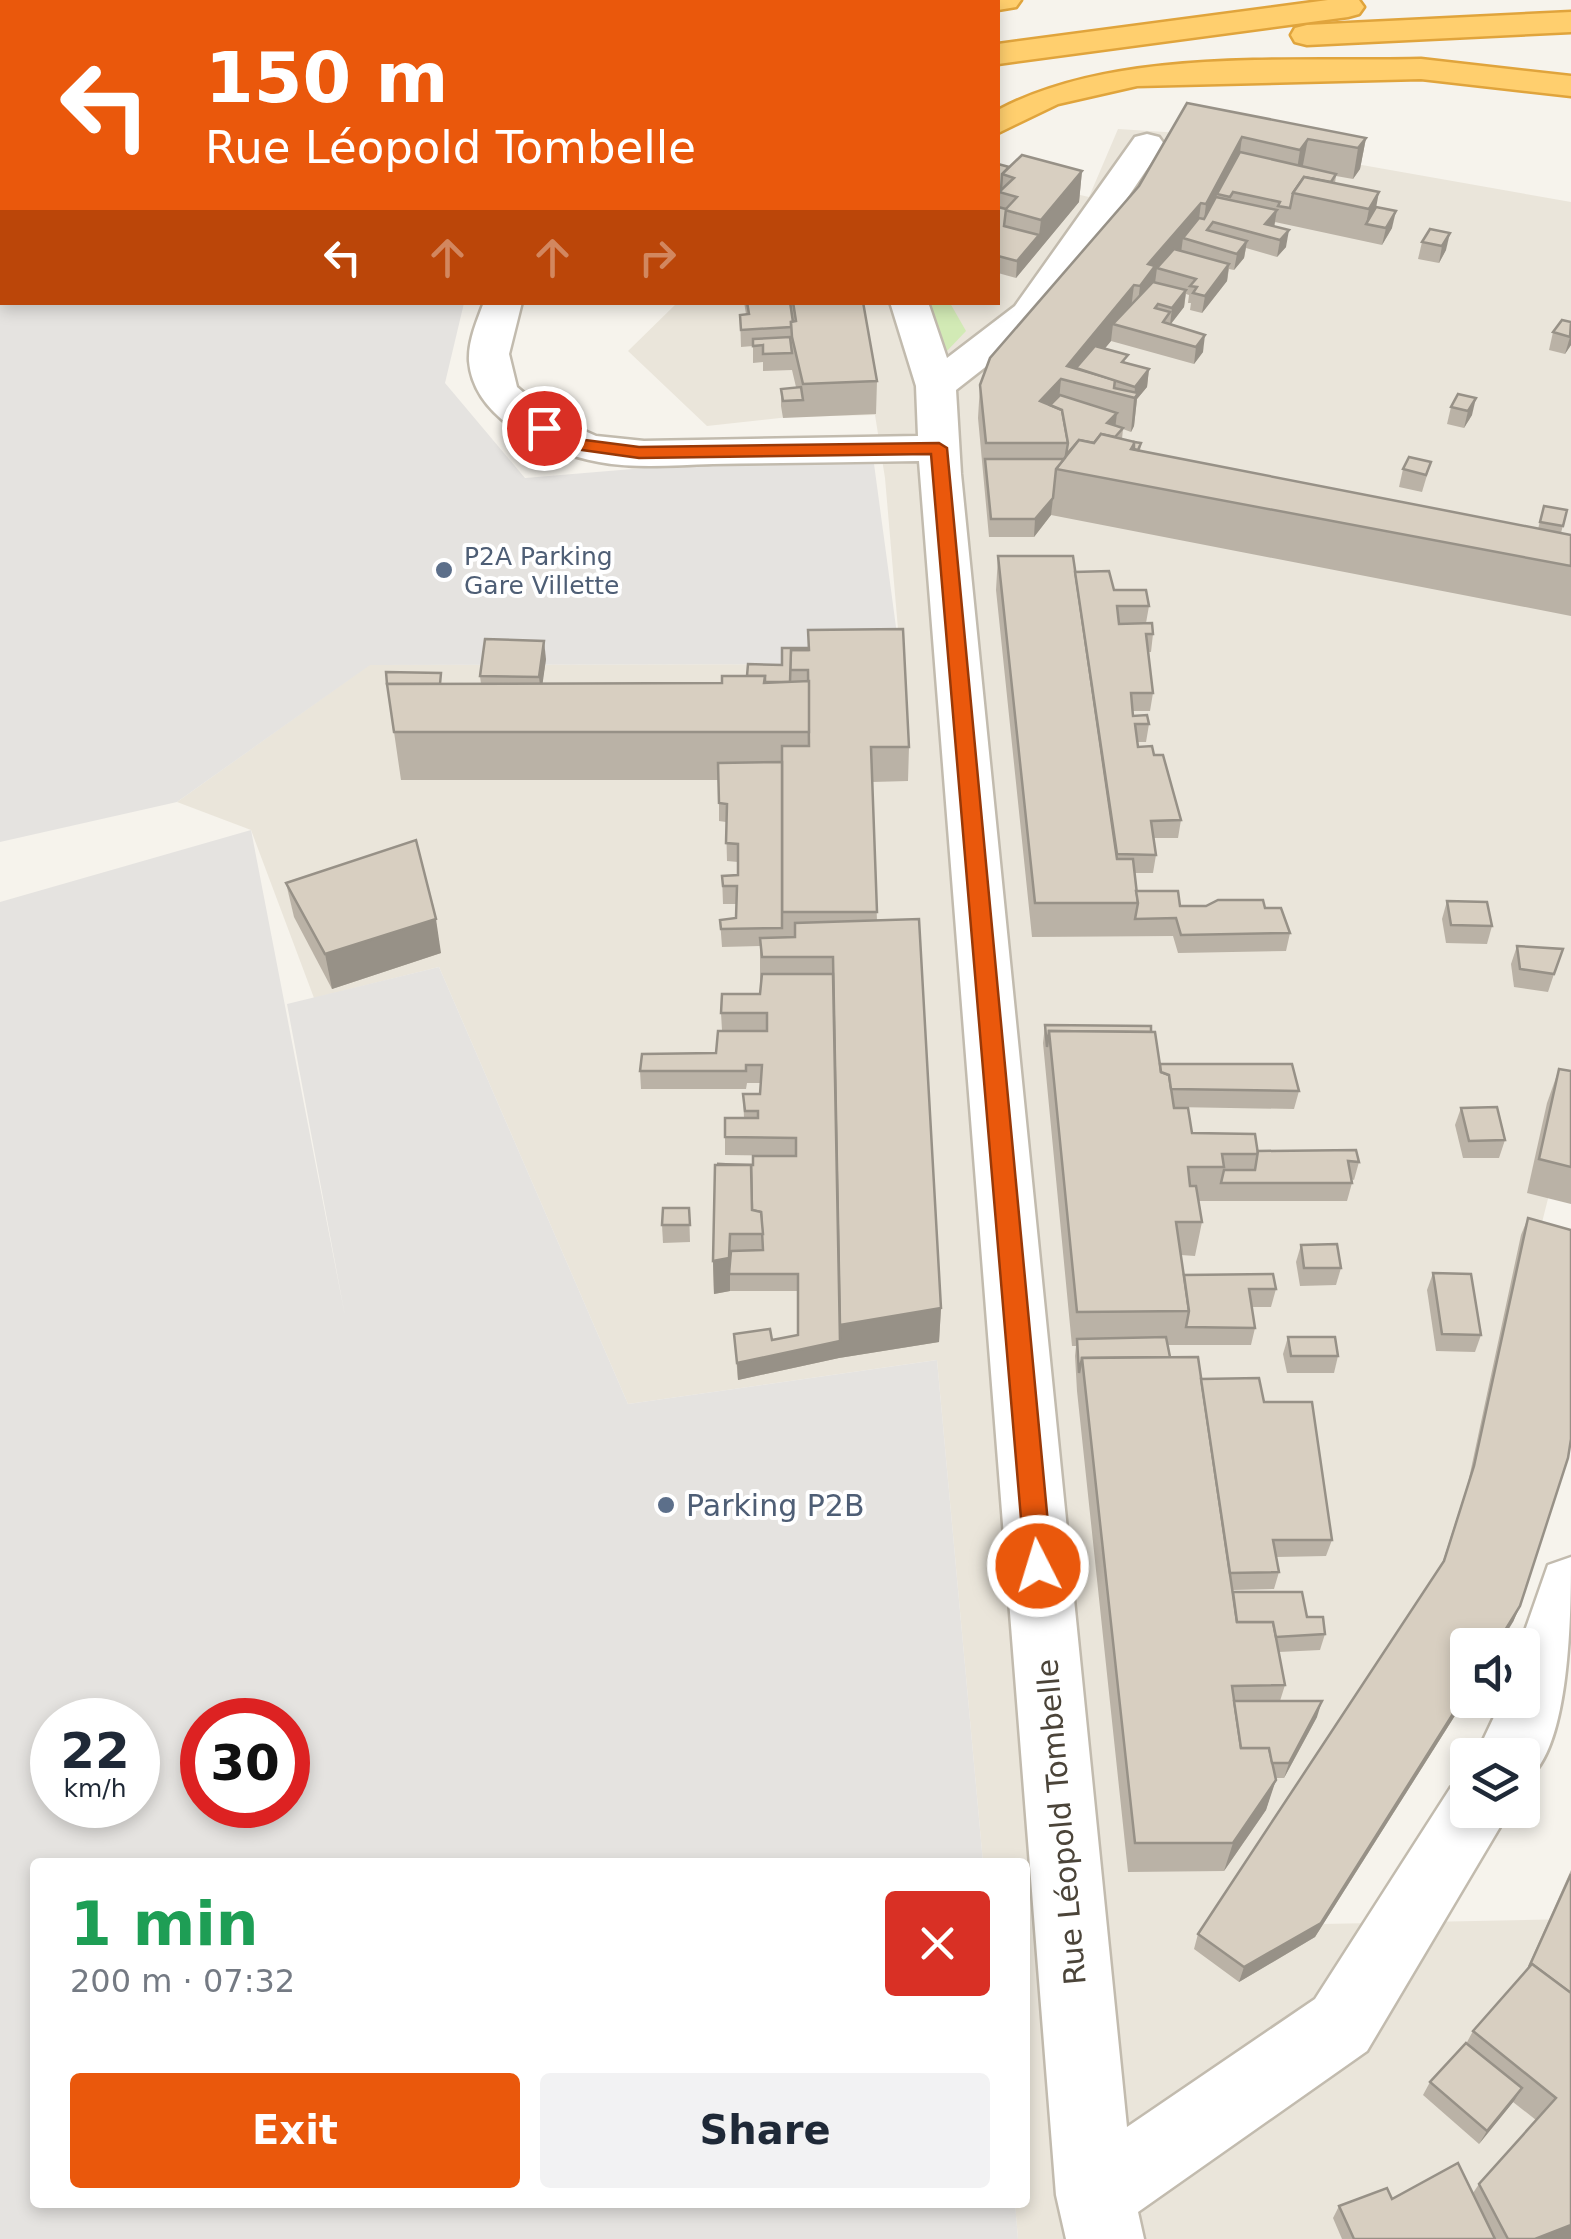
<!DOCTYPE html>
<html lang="en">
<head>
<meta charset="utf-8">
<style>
  :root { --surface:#fff; --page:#f2f2f3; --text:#1f2937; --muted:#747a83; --accent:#ea580c }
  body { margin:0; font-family:"DejaVu Sans",sans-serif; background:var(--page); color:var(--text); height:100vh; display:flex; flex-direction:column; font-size:38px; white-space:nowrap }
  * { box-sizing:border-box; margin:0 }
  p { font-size:32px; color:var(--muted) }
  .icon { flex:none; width:55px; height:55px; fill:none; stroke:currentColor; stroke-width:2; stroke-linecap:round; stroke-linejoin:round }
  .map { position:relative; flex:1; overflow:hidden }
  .panel { position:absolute; left:30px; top:1858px; width:1000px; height:350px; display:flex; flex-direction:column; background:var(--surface); border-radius:10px; box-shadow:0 5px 15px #0003 }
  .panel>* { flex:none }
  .top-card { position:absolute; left:0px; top:0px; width:1000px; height:305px; box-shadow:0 5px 15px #0003; background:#ea580c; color:#fff; overflow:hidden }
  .fabs { position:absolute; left:1450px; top:1628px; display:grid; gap:20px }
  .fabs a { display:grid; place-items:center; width:90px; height:90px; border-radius:10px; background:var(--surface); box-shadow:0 5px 15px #0003; font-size:50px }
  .speed { position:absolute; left:30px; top:1698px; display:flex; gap:20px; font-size:50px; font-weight:700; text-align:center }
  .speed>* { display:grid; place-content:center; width:130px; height:130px; border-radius:50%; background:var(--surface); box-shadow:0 5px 15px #0003; line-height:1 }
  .speed small { font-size:25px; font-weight:400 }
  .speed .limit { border:15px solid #d22; background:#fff; color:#111 }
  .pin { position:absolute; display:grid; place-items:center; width:85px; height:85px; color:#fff; margin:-42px; border:5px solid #fff; border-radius:50%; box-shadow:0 2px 10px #0007 }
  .me { position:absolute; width:110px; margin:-55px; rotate:355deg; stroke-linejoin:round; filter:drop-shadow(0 0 8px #0008) }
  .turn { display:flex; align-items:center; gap:35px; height:210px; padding:0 40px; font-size:45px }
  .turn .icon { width:130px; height:130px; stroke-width:2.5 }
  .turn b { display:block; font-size:70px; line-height:85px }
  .lanes { display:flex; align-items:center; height:95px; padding:0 40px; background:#0003; justify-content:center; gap:50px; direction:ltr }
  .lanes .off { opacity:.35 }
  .round { display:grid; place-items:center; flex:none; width:105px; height:105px; border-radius:10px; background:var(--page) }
  .summary { display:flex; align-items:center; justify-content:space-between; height:170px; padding:0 40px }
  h1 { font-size:60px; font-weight:800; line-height:75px; color:#1e9e55 }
  .button { display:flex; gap:20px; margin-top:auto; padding:20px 40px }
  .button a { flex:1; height:115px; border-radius:10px; background:var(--accent); color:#fff; font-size:40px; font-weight:800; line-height:115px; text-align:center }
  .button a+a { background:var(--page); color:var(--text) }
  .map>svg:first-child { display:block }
  .residential { fill:#eae5da }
  .green { fill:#d2eab5 }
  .parking { fill:#e5e3e0; fill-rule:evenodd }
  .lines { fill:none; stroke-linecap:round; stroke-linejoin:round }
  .minor-casing { stroke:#c2bbae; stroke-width:5 }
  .major-casing { stroke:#e6c16a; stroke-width:5 }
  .highway-casing { stroke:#e0a43c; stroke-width:5 }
  .path { stroke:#c4b79f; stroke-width:4; stroke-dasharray:4 4; stroke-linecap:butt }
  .minor { fill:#fff; fill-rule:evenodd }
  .major { fill:#ffe39c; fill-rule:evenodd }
  .highway { fill:#ffcf6e; fill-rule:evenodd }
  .wall { fill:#bab2a6 }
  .shaded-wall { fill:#979187 }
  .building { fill:#d8cfc1; stroke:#979187; stroke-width:2.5 }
  .route { fill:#ea580c; stroke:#983908; stroke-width:2.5 }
  .service-dot { fill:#5c6f8a; stroke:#fff; stroke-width:4 }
  .labels { text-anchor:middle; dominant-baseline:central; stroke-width:8; stroke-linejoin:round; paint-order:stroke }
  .far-service-label { font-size:25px; fill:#4e5e75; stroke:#fff; text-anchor:start }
  .service-label { font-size:30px; fill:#4e5e75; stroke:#fff; text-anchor:start }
  .street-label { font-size:30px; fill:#4b4439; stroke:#fff }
</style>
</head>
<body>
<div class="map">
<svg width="1571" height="2239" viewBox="0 0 1571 2239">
  <rect width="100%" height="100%" fill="#f6f3ec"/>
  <!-- residential -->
  <polygon class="residential" points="1118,129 1181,133 1571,202 1571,1107 1439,1633 1271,1925 1571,1919 1571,2239 1018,2239 1015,2203 1025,2202 1025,1862 983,1862 937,1360 628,1404 439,967 314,998 251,830 177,802 369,665 901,664 885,478 875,415 789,417 707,426 628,351 677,303 998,302 998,176 1089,197"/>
  <!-- green -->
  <polygon class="green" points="925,303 950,303 966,331 946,352 938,354"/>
  <!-- parking -->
  <g class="parking">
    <polygon points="464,303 445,383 525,478 872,449 901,664 370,665 177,802 0,842 0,304"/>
    <path d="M251,830L345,1316L287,1004L439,967L628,1404L937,1360L983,1862H35V2202H1015L1018,2239H0V902ZM52,1720H138V1805H52ZM202,1720H288V1805H202Z"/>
  </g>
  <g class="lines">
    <!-- minor casing -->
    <g class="minor-casing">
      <g id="minor">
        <path d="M1147,134L1159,137L1164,144L1043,322L956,390L961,474L1127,2127L1315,1999L1451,1787L1468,1781V1810H1510L1367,2051L1138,2212L1144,2239H1066L1056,2195L919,461C850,462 782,463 713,464C676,465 637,469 599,462C549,453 474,421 469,361C468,341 477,321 484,302H522L509,354L517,387L551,416L596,436L644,441L918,436L916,386L890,302H928L947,358L1015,306L1135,137Z"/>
        <path d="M1571,1557C1571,1610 1571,1758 1522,1782V1755H1476L1502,1700H1522L1520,1645L1548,1565Z"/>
      </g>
    </g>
    <!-- major casing -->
    <g class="major-casing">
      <g id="major">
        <polygon points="588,0 694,0 695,2 587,2"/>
        <rect x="0" y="129" width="2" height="20"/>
      </g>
    </g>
    <!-- highway casing -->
    <g class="highway-casing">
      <g id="highway">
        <polygon points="970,0 1021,0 1016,7 998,10 998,2"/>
        <polygon points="1328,0 1359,0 1364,7 1359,14 1348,17 998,64 998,44"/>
        <polygon points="1571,12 1571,32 1307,45 1295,42 1291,35 1295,28 1307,25"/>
        <path d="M1421,59L1571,76V96L1421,79L1137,86L1058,104L998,133V110C1116,47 1288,62 1421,59Z"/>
        <rect x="0" y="90" width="2" height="20"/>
        <rect x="0" y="175" width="2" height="22"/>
      </g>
    </g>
    <!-- path -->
    <polyline class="path" points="28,2 37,0"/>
    <!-- minor -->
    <use href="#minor" class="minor"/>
    <!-- major -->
    <use href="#major" class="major"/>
    <!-- highway -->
    <use href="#highway" class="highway"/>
  </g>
  <!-- wall -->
  <g class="wall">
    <polygon points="1187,103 1366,138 1360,169 1353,179 1336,176 1335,183 1376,207 1392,228 1382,245 1275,222 1276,218 1274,227 1286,247 1277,257 1246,248 1244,258 1234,270 1229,269 1227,281 1202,313 1190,310 1191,303 1188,303 1189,295 1186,294 1184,307 1171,324 1203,352 1194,364 1111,341 1104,349 1127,363 1149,369 1147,387 1137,399 1134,426 1131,432 1123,429 1122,439 1141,443 1140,451 1538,529 1544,506 1567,510 1561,533 1571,535 1571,616 1051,515 1034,537 989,537 978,418 980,385 1139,186"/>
    <polygon points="998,164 1009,167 1082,171 1079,202 1016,278 998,273"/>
    <polygon points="1430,229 1446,250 1439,263 1418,259 1422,242"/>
    <polygon points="744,302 863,302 877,381 876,414 783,418 781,406 781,389 796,387 792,370 763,371 763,362 753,363 753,346 741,347 740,315 746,314"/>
    <polygon points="1571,322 1571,345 1565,354 1549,350 1553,332"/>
    <polygon points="1458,394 1472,415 1464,428 1447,424 1451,407"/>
    <polygon points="1431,462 1422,492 1399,487 1403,469"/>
    <polygon points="998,556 1075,572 1149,606 1146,623 1153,634 1151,652 1148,652 1153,693 1150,711 1133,711 1133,716 1149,724 1146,742 1137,742 1138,747 1154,755 1181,820 1178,838 1154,838 1156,855 1153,873 1134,873 1136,891 1180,906 1265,908 1290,933 1286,951 1178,953 1173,936 1032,937 996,590"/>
    <polygon points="782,648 909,747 908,781 872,782 877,921 941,1308 939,1342 839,1358 738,1380 734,1334 772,1340 798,1335 798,1291 730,1291 714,1294 713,1261 753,1165 796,1156 725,1155 725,1118 744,1118 743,1094 760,1094 761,1083 747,1083 746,1089 641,1089 640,1071 716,1053 722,1030 721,1013 760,994 760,946 722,947 720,920 736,918 736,904 723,904 722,876 738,875 738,862 727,861 726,822 719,821 719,780 401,780 394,732 443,684 481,684 480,676 546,659 542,684 722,683 782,665"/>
    <polygon points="286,883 441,953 332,989 294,917"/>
    <polygon points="1447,901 1492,926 1487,944 1446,943 1442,919"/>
    <polygon points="1517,946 1554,974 1548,992 1514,987 1511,964"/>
    <polygon points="1045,1025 1151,1032 1160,1064 1299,1091 1294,1109 1174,1107 1192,1133 1258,1151 1359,1162 1354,1180 1351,1179 1352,1183 1347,1201 1199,1201 1202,1222 1195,1256 1181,1255 1184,1275 1276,1289 1271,1307 1252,1307 1255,1328 1251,1345 1167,1345 1170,1357 1201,1379 1264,1402 1332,1540 1326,1556 1276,1557 1279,1572 1274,1589 1233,1590 1233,1592 1307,1617 1325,1634 1320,1650 1279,1652 1285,1685 1280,1701 1317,1717 1284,1778 1275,1778 1266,1810 1224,1871 1128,1872 1077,1391 1075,1356 1076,1346 1072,1346 1043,1043"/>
    <polygon points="1559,1069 1571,1071 1571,1204 1527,1193 1547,1103"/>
    <polygon points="1461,1108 1505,1140 1499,1158 1463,1158 1455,1125"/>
    <polygon points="689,1208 690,1242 663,1243 662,1225"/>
    <polygon points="1528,1218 1520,1606 1513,1622 1468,1645 1468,1695 1315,1937 1239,1982 1194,1949 1198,1934 1442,1564 1468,1483 1521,1235"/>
    <polygon points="1301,1245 1341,1268 1336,1285 1300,1286 1296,1262"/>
    <polygon points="1433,1273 1481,1335 1475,1352 1436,1351 1427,1290"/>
    <polygon points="1288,1337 1338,1356 1334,1373 1287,1373 1283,1354"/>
    <polygon points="1571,1870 1571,2239 1342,2239 1333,2218 1339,2206 1392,2199 1473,2193 1479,2184 1536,2120 1513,2102 1479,2144 1423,2095 1430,2082 1466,2044 1473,2031 1526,1971"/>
  </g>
  <!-- shaded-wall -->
  <g class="shaded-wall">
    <polygon points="1242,137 1238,168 1217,194 1215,211 1202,236 1206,204"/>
    <polygon points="1366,138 1360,169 1353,179 1358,148"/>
    <polygon points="1308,139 1302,170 1295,182 1300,150"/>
    <polygon points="1082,171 1079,202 1016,278 1017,261 1039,235 1041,220"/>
    <polygon points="1379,192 1373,224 1366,224 1369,209"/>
    <polygon points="1201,203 1197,235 1183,238 1181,253 1157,268 1155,283 1136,319 1140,286 1148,264"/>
    <polygon points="1277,210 1274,227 1265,224"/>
    <polygon points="1396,211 1392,228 1382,245 1386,228"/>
    <polygon points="1289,230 1286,247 1277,257 1280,240"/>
    <polygon points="1450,233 1446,250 1439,263 1442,246"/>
    <polygon points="1247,241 1244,258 1234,270 1237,254"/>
    <polygon points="1229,264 1227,281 1202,313 1205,296"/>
    <polygon points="1134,285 1130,317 1113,324 1111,341 1085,373 1067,366"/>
    <polygon points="1186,290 1184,307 1170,325 1172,308"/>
    <polygon points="1571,334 1571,345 1565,354 1570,337"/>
    <polygon points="1205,335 1203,352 1194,364 1196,347"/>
    <polygon points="1149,369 1147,387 1137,399 1134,426 1131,432 1135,387"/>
    <polygon points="1061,379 1058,412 1040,401"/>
    <polygon points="1476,398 1472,415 1464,428 1468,411"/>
    <polygon points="1117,413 1115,430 1107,423"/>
    <polygon points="1053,498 1051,515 1034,537 1035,519"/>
    <polygon points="544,641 546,659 541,695 539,677"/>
    <polygon points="436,919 441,953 332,989 325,954"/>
    <polygon points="730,1234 730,1291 714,1294 713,1261"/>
    <polygon points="941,1308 939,1342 839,1358 738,1380 737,1363 840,1325"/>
    <polygon points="1520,1606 1513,1622 1499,1645 1496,1645"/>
    <polygon points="1468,1690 1468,1695 1315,1937 1239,1982 1244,1967"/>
    <polygon points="1322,1701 1317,1717 1284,1778 1289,1763"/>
    <polygon points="1276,1780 1266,1810 1224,1871 1233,1843"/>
    <polygon points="1522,2088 1514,2101 1479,2144 1487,2131"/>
    <polygon points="1571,2225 1571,2239 1535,2239"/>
  </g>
  <!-- building -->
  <g class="building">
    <polygon points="1187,103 1366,138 1358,148 1308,139 1300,150 1242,137 1206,204 1201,203 1148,264 1155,266 1140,286 1134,285 1067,366 1115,380 1114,388 1138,393 1135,398 1061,379 1040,401 1062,410 1068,443 986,443 980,385 990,358 1139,186"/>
    <polygon points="1240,152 1336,174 1331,182 1304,177 1293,193 1290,208 1278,206 1280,202 1233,192 1230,197 1217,194"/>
    <polygon points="1022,155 1082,171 1041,220 1005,210 1017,197 999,192 1014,178 1002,174"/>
    <polygon points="998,164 1009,167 1002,174 1001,190 999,192 998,207 1006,209 1004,226 1039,235 1017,261 998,256"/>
    <polygon points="1304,177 1379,192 1369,209 1293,193"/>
    <polygon points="1216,197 1277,210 1265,224 1289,230 1280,240 1213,222 1207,230 1247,241 1237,254 1183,238 1199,218 1204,219"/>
    <polygon points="1376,207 1396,211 1386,228 1366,224"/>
    <polygon points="1430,229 1450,233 1442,246 1422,242"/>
    <polygon points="1174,249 1229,264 1205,296 1193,293 1197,287 1190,286 1196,279 1157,268"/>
    <polygon points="1153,282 1186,290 1172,308 1158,304 1155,308 1170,312 1163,322 1205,335 1196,347 1113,324"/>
    <polygon points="747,302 790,302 793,322 791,322 791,327 741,330 740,315 749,314"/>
    <polygon points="793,302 863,302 877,381 803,384 792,337 791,322 796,321"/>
    <polygon points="1562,320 1571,322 1570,337 1553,332"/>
    <polygon points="790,337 792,353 763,354 763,345 753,346 753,339"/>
    <polygon points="1095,346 1128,355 1122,362 1149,369 1135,387 1076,368"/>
    <polygon points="801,387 803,400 783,401 781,389"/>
    <polygon points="1458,394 1476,398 1468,411 1451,407"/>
    <polygon points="1060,395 1117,413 1107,423 1123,428 1115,437 1101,434 1094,443 1079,440 1066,455 1068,443 1062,410 1050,405"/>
    <polygon points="1101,434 1135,442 1131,449 1571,535 1571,566 1056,469 1079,440 1094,443"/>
    <polygon points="1134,442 1141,443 1138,450 1134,449"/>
    <polygon points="1409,457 1431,462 1426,475 1403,469"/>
    <polygon points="985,459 1064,459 1056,469 1053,498 1035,519 991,519"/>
    <polygon points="1544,506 1567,510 1563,526 1540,522"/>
    <polygon points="998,556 1073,556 1117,859 1133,859 1138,903 1035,903"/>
    <polygon points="1109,571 1114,590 1146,590 1149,606 1117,606 1119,624 1152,623 1153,634 1146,634 1153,693 1131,693 1133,716 1147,715 1149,724 1135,724 1138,747 1152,746 1154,755 1163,755 1181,820 1151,821 1156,855 1117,854 1075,572"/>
    <polygon points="903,629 909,747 871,747 877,912 782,912 782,746 809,746 808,670 790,670 791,650 809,650 808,630"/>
    <polygon points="485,639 544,641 539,677 480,676"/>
    <polygon points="782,648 808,648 808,650 791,650 790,682 765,682 765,676 747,676 748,664 782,665"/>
    <polygon points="386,672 441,673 440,684 387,684"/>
    <polygon points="722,676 765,676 764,683 809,681 809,732 394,732 387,684 722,683"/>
    <polygon points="782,762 782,928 721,929 720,920 736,918 737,886 723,886 722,876 738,875 738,844 726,843 727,804 719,803 718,763"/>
    <polygon points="416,840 436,919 325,954 286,883"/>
    <polygon points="1136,891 1178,891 1180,906 1206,906 1218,900 1263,900 1265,908 1281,908 1290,933 1181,935 1176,918 1135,919 1138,903"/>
    <polygon points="1447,901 1487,902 1492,926 1451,925"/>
    <polygon points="919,919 941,1308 840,1325 833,957 762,957 760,938 795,937 795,923"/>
    <polygon points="1517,946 1563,949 1554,974 1520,969"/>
    <polygon points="762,974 833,974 840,1341 737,1363 734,1334 770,1329 772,1340 798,1335 798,1274 729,1274 731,1251 763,1250 761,1212 752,1210 751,1165 717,1164 753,1165 753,1156 796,1156 796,1138 725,1137 725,1118 758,1118 758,1111 745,1111 743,1094 760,1094 762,1065 746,1065 746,1071 640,1071 642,1054 716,1053 718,1031 767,1031 767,1013 721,1013 722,994 760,994"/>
    <polygon points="1045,1025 1151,1026 1151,1032 1049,1031 1047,1047"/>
    <polygon points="1049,1031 1155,1032 1161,1072 1169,1075 1174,1108 1188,1108 1192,1133 1255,1134 1258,1154 1222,1154 1224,1167 1188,1167 1190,1186 1196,1186 1202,1222 1176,1222 1189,1311 1077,1312"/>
    <polygon points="1160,1064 1292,1064 1299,1091 1171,1089 1169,1075 1161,1072"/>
    <polygon points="1559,1069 1571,1071 1571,1167 1539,1159"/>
    <polygon points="1497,1107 1505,1140 1469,1141 1461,1108"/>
    <polygon points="1356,1150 1359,1162 1348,1161 1352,1183 1221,1183 1224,1170 1255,1170 1258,1151"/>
    <polygon points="715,1165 751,1165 752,1210 761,1212 763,1234 730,1234 729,1258 713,1261"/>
    <polygon points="663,1208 689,1208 690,1225 662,1225"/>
    <polygon points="1528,1218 1571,1230 1571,1439 1568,1458 1520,1606 1496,1645 1468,1645 1468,1690 1321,1923 1244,1967 1198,1934 1444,1561 1474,1466"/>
    <polygon points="1337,1244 1341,1268 1304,1268 1301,1245"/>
    <polygon points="1433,1273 1471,1274 1481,1335 1442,1334"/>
    <polygon points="1273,1274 1276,1289 1249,1289 1255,1328 1186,1327 1189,1311 1184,1275"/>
    <polygon points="1166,1337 1170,1357 1082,1358 1079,1373 1077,1339"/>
    <polygon points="1288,1337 1335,1337 1338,1356 1291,1356"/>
    <polygon points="1198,1357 1237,1622 1273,1622 1285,1685 1232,1686 1241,1748 1269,1748 1276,1780 1233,1843 1135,1843 1082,1358"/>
    <polygon points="1259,1378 1264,1402 1312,1402 1332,1540 1273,1540 1279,1572 1230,1573 1201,1379"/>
    <polygon points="1233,1592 1302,1592 1307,1617 1323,1617 1325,1634 1276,1637 1273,1622 1237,1622"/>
    <polygon points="1234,1701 1322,1701 1289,1763 1272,1763 1269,1748 1241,1748"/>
    <polygon points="1571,1874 1571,1993 1532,1964 1529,1967"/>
    <polygon points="1532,1964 1571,1993 1571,2225 1535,2239 1508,2239 1479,2184 1556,2098 1473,2031"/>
    <polygon points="1466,2043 1522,2088 1487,2131 1430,2082"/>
    <polygon points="1458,2163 1495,2239 1354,2239 1339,2206 1387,2188 1392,2199"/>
  </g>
  <!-- route -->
  <polygon class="route" points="544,423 585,440 639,447 939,443 947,448 1052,1566 1048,1574 1038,1578 1029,1574 1025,1566 931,454 639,458 575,449 538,432 538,424"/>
  <!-- markers -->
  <g class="service-dot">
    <circle cx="444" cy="570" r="10"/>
    <circle cx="666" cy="1505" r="10"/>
  </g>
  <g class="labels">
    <!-- far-service labels -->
    <g class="far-service-label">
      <text x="464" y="556">P2A Parking<tspan x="464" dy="29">Gare Villette</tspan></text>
    </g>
    <!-- service labels -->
    <g class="service-label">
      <text x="686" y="1505">Parking P2B</text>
    </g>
    <!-- street labels -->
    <g class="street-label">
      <text transform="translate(1061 1822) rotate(-95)">Rue Léopold Tombelle</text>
    </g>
  </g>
</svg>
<div class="fabs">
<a><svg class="icon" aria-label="sound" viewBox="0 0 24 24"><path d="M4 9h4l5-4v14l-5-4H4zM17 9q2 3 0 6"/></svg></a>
<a><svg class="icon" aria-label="layers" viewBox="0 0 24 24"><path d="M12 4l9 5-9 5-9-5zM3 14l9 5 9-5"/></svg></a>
</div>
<div class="speed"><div>22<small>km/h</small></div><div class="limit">30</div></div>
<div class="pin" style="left:544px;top:428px;background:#d93025"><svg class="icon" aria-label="arrive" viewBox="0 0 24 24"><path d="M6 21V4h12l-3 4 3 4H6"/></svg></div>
<svg class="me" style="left:1038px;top:1566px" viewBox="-20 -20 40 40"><circle r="17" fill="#ea580c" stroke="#fff" stroke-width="3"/><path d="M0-11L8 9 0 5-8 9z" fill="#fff"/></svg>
<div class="top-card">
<div class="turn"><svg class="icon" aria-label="left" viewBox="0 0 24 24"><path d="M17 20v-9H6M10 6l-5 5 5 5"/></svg><div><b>150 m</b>Rue Léopold Tombelle</div></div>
<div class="lanes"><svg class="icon" aria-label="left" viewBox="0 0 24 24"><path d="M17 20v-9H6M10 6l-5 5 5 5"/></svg><svg class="icon off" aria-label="ahead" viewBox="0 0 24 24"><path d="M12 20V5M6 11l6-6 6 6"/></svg><svg class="icon off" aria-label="ahead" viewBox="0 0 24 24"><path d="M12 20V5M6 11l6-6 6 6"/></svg><svg class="icon off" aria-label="right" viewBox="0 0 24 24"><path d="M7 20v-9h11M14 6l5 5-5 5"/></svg></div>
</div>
<section class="panel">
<div class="summary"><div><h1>1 min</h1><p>200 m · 07:32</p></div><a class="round" style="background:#d93025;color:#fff"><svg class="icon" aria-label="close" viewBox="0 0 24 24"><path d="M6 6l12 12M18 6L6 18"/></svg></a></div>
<div class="button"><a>Exit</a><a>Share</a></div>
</section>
</div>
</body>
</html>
